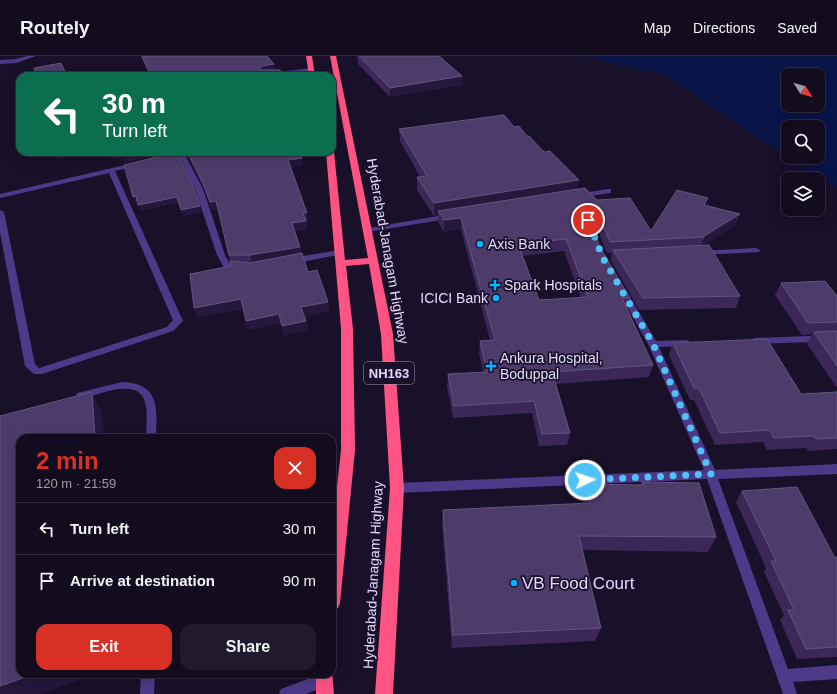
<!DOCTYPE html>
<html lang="en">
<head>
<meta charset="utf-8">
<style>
  :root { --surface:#130c1f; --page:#201a2c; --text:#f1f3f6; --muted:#9d9ba4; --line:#322c3d; --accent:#d93025 }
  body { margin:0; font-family:Arial,sans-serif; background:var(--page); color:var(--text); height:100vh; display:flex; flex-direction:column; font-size:15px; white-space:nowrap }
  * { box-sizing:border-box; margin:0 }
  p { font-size:13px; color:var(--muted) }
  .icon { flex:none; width:22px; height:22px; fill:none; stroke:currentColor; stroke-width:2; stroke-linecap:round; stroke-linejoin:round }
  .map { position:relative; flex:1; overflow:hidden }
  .details { position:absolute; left:16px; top:378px; width:320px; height:244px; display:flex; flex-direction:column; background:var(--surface); border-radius:12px; box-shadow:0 4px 16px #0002,0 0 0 1px var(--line) }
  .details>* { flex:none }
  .guide { position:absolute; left:16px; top:16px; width:320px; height:84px; border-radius:12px; box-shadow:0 4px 16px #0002,0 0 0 1px var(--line); background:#0b6e4f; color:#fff; overflow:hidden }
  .needle { width:26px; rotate:127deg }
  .buttons { position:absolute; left:781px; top:12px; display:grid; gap:8px }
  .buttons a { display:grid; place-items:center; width:44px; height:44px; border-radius:8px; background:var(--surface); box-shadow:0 4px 16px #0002,0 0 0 1px var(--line); font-size:20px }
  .pin { position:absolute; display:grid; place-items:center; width:34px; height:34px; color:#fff; margin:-17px; border:2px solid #fff; border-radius:50%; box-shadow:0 1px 4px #0007 }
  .me { position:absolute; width:44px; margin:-22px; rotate:87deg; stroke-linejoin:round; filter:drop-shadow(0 0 3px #0008) }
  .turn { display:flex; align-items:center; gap:14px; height:84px; padding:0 20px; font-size:18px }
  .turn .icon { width:52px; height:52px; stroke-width:2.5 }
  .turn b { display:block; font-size:28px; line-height:34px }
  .round { display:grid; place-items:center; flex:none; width:42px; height:42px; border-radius:12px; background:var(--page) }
  .summary { display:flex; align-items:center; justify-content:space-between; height:68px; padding:0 20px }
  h1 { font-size:24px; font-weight:800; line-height:30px; color:var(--accent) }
  .action { display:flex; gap:8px; margin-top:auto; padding:8px 20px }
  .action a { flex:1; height:46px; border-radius:12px; background:var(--accent); color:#fff; font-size:16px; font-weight:800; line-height:46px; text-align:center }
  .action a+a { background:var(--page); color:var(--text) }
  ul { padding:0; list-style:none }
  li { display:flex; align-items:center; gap:12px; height:52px; padding:0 20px; border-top:1px solid var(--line) }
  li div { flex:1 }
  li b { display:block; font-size:15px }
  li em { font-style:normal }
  header { display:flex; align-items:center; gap:24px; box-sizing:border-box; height:56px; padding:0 20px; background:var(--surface); border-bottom:1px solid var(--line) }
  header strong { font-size:19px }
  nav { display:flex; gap:22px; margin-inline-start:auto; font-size:14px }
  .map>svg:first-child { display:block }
  .water { fill:#091449; fill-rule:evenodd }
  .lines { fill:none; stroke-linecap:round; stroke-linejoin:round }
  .minor { fill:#4c3a89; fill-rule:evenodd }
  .highway { fill:#ff5384; fill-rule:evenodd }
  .wall { fill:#3b2858; fill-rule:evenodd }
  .shaded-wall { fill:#26173d }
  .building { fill:#4d3b6a; stroke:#655481; fill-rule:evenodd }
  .route { stroke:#4fc3f7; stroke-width:7; stroke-dasharray:0 12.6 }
  .poi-dot { fill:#04b5ff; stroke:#191029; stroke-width:1.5 }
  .labels { text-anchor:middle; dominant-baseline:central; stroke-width:3.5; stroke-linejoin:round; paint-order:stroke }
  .shield { fill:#191029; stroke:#a79cbf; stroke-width:1 }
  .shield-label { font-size:13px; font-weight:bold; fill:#e4d8ff }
  .poi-label { font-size:14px; fill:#e4d8ff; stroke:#191029; text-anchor:start }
  .street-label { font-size:14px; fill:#e4d8ff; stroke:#191029 }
  .near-poi-label { font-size:17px; fill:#e4d8ff; stroke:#191029; text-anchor:start }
</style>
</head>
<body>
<header>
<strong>Routely</strong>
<nav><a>Map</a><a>Directions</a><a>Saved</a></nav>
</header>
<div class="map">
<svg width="837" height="638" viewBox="0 0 837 638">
  <rect width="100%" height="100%" fill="#191029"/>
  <!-- water -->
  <path class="water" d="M582,0H837V130L823,125L665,19ZM788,19H818V49H788ZM788,71H818V101H788Z"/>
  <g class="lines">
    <!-- minor -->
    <g class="minor">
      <polygon points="27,0 36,0 16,7 0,8 0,4 16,3"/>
      <polygon points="311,12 313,13 313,15 277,20 261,20 264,18"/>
      <polygon points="178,96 184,97 203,133 225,199 230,208 247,210 247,214 227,213 223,210 217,199 195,133"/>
      <polygon points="138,106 140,107 140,109 115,115 183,265 173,275 42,318 34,318 25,310 0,176 0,154 4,156 35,308 39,312 167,271 173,264 109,117 0,142 0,138"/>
      <polygon points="608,133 611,133 611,137 577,142 573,140 577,138"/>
      <polygon points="450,158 453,158 453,162 368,176 364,174 368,172"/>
      <polygon points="756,192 760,194 759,196 700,199 696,197 700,195"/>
      <polygon points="340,194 343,194 343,198 291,208 287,205 291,202"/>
      <polygon points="623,233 627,236 656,285 687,284 692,287 687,290 659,291 715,414 837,408 837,418 718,423 788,613 837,609 837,623 793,626 797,638 783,638 707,423 397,437 393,435 391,432 393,429 397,427 704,414 648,288 619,236"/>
      <polygon points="837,279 837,285 755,288 750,285 755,282"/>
      <path d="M122,326C160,327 157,352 156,382H146C146,370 149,353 143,341C133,323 95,339 81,344L77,343L76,340L77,337Z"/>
      <polygon points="141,618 155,618 154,638 140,638"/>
      <polygon points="321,618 329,619 331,624 329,629 306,638 279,638 281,633"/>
    </g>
    <!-- highway -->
    <g class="highway">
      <polygon points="306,0 312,0 315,20 309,20"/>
      <polygon points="330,0 336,0 393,278 404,432 393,638 375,638 390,432 381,278 369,208 346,210 353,273 355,394 340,547 338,552 332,555 332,477 341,394 341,273 326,96 332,96 332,94 334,96 345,204 368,202"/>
      <polygon points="332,614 334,638 316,638 316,618 332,618"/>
    </g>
  </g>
  <!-- wall -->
  <g class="wall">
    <polygon points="141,0 267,0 274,8 275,14 285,20 150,20"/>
    <polygon points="357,0 439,0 462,20 462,29 390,41 358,8"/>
    <path d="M514,71L527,80L577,133L651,175L705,149L740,158L735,169L704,189L740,240L736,252L639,254L611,205L612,197H607L592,161H588L600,191L630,242L627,253L653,309L649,321L556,328L570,377L567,389L539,390L532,357L453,362L447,331L448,318L483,316L479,297L480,285L490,284L461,173L444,176L438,166V159L434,160L417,134V121H420L400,85L399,73ZM564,195L581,242L539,244L522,200Z"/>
    <polygon points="186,96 311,96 311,99 302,100 303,109 291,111 308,164 306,165 307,173 295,175 300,191 301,198 308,216 328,246 329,255 305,260 308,274 284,279 281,267 248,274 243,253 197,261 231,210 218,153 212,154 204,132 187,99"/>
    <polygon points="781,227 837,240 837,332 807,288 812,278 802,279 775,239"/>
    <polygon points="673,287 801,338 837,336 837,393 808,395 806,392 767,394 763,386 715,389 694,344 690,344 669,299"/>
    <polygon points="642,426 716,481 708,496 582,494 601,572 595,585 452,592 442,468 443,454 583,448 582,443 587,428 641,429"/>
    <polygon points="742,435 835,502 837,501 837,601 797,603 780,564 784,559 764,516 766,512 736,446"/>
  </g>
  <!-- shaded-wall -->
  <g class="shaded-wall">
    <polygon points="274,8 275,15 259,14 262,10"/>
    <polygon points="462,20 462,29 390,41 390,32"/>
    <polygon points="56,96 90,96 59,103"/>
    <polygon points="113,96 170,96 124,107 122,102 115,103"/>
    <polygon points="299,96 311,96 311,99 300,100"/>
    <polygon points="302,102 303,109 289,111 288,104"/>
    <polygon points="579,124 576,137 438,155 438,159 434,160 434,147"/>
    <polygon points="136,140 138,146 135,147 133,141"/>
    <polygon points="177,141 178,147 140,155 138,149"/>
    <polygon points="216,145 218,153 212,154 210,146"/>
    <polygon points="200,150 201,156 183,160 181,154"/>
    <polygon points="303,157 307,157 308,164 304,165"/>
    <polygon points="740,158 735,169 701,191 704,181 704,180"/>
    <polygon points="461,162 461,173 444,176 444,164"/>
    <polygon points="306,165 307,173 293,175 292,167"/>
    <polygon points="300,191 301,199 252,207 250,199"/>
    <polygon points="241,243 243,253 197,261 194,252"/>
    <polygon points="328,246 329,255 303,261 301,251"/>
    <polygon points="279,258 281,267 248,274 246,265"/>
    <polygon points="306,265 308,274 284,279 282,270"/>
    <polygon points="92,336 102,357 104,382 95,382"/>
    <polygon points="34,618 97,618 40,638 0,638 0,630"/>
  </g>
  <!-- building -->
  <g class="building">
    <polygon points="142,0 267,0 274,8 262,10 259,14 280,14 285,20 151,20"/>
    <polygon points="359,0 439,0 462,20 390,32"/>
    <polygon points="61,7 67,20 36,20 34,12"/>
    <polygon points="504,59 514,71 519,70 527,80 529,80 544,96 550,95 579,124 434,147 417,121 427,120 399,73"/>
    <polygon points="120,96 137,96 121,100"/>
    <polygon points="177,96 192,128 200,150 181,154 177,141 138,149 136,140 133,141 124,109"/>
    <polygon points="188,96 300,96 302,102 288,104 307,157 303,157 306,165 292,167 300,191 250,199 229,199 216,145 210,146 202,125"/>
    <path d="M585,132L597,144L630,142L651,175L677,134L708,142L704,149L740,158L704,180V181L610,186L595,150H586L585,153L600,191L630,242H622L653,309L552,316L570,377L542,378L534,345L454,350L448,318L487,316L480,285L495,284L461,162L444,164L438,155ZM566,183L588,241L539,244L518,188Z"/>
    <polygon points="709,189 740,240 643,242 613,194"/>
    <polygon points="302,197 308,216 317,214 328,246 301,251 306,265 282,270 279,258 246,265 241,243 194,252 190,218 231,210 230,205 250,207"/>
    <polygon points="825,225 837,240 837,266 808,267 781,227"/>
    <polygon points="837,275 837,310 814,276"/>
    <polygon points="767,283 801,338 837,336 837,382 816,383 814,380 774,382 770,374 720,377 699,332 694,332 673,287"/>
    <polygon points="92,336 95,382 20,382 20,618 34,618 0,630 0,360"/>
    <polygon points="642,426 699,427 716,481 579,480 601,572 453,579 443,454 590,447 587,428 643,429"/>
    <polygon points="797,431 835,502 837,501 837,591 806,593 788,554 794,554 771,505 776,505 742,435"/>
  </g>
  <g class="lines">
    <!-- route -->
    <polyline class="route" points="585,424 711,418 653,288 603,202 588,164"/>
  </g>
  <!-- markers -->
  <g class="poi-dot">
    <circle cx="480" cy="188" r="4"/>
    <path d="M493 223h4v4h4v4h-4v4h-4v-4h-4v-4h4z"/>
    <circle cx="496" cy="242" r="4"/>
    <path d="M489 304h4v4h4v4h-4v4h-4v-4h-4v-4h4z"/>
    <circle cx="514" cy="527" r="4"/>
  </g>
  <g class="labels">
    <!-- shield labels -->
    <rect class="shield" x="364" y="306" width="50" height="22" rx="3"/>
    <g class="shield-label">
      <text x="389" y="317">NH163</text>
    </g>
    <!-- poi labels -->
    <g class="poi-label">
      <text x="488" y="188">Axis Bank</text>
      <text x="504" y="229">Spark Hospitals</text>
      <text x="488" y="242" text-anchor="end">ICICI Bank</text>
      <text x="500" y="302">Ankura Hospital,<tspan x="500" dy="16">Boduppal</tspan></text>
    </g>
    <!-- street labels -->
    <g class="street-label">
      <text transform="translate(388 195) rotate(80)">Hyderabad-Janagam Highway</text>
      <text transform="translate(373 519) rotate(-87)">Hyderabad-Janagam Highway</text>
    </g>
    <!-- near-poi labels -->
    <g class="near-poi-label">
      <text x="522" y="527">VB Food Court</text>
    </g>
  </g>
</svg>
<div class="buttons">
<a><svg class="needle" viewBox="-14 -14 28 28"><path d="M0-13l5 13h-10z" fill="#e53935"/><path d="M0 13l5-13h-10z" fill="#9d9ba4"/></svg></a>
<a><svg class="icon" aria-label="search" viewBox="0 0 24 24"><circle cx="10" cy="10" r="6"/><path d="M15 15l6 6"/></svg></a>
<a><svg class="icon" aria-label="layers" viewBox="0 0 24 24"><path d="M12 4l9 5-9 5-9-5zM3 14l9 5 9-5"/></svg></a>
</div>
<div class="pin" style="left:588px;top:164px;background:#d93025"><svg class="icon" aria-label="arrive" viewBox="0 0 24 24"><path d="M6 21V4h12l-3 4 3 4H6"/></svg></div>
<svg class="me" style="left:585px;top:424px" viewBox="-20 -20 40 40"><circle r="17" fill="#4fc3f7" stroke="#fff" stroke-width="3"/><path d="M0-11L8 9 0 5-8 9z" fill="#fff"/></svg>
<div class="guide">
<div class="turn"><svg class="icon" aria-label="left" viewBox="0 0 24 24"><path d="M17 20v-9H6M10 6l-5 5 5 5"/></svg><div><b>30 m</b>Turn left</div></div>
</div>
<section class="details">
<div class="summary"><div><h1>2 min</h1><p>120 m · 21:59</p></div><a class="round" style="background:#d93025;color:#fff"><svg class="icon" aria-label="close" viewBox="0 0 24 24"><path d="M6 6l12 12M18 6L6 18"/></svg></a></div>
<ul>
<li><svg class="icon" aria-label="left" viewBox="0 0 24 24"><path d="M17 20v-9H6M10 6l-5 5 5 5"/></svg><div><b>Turn left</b></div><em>30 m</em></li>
<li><svg class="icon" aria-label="arrive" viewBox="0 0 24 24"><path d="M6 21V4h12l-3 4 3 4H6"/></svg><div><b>Arrive at destination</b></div><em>90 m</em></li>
</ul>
<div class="action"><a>Exit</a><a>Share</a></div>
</section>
</div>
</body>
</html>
